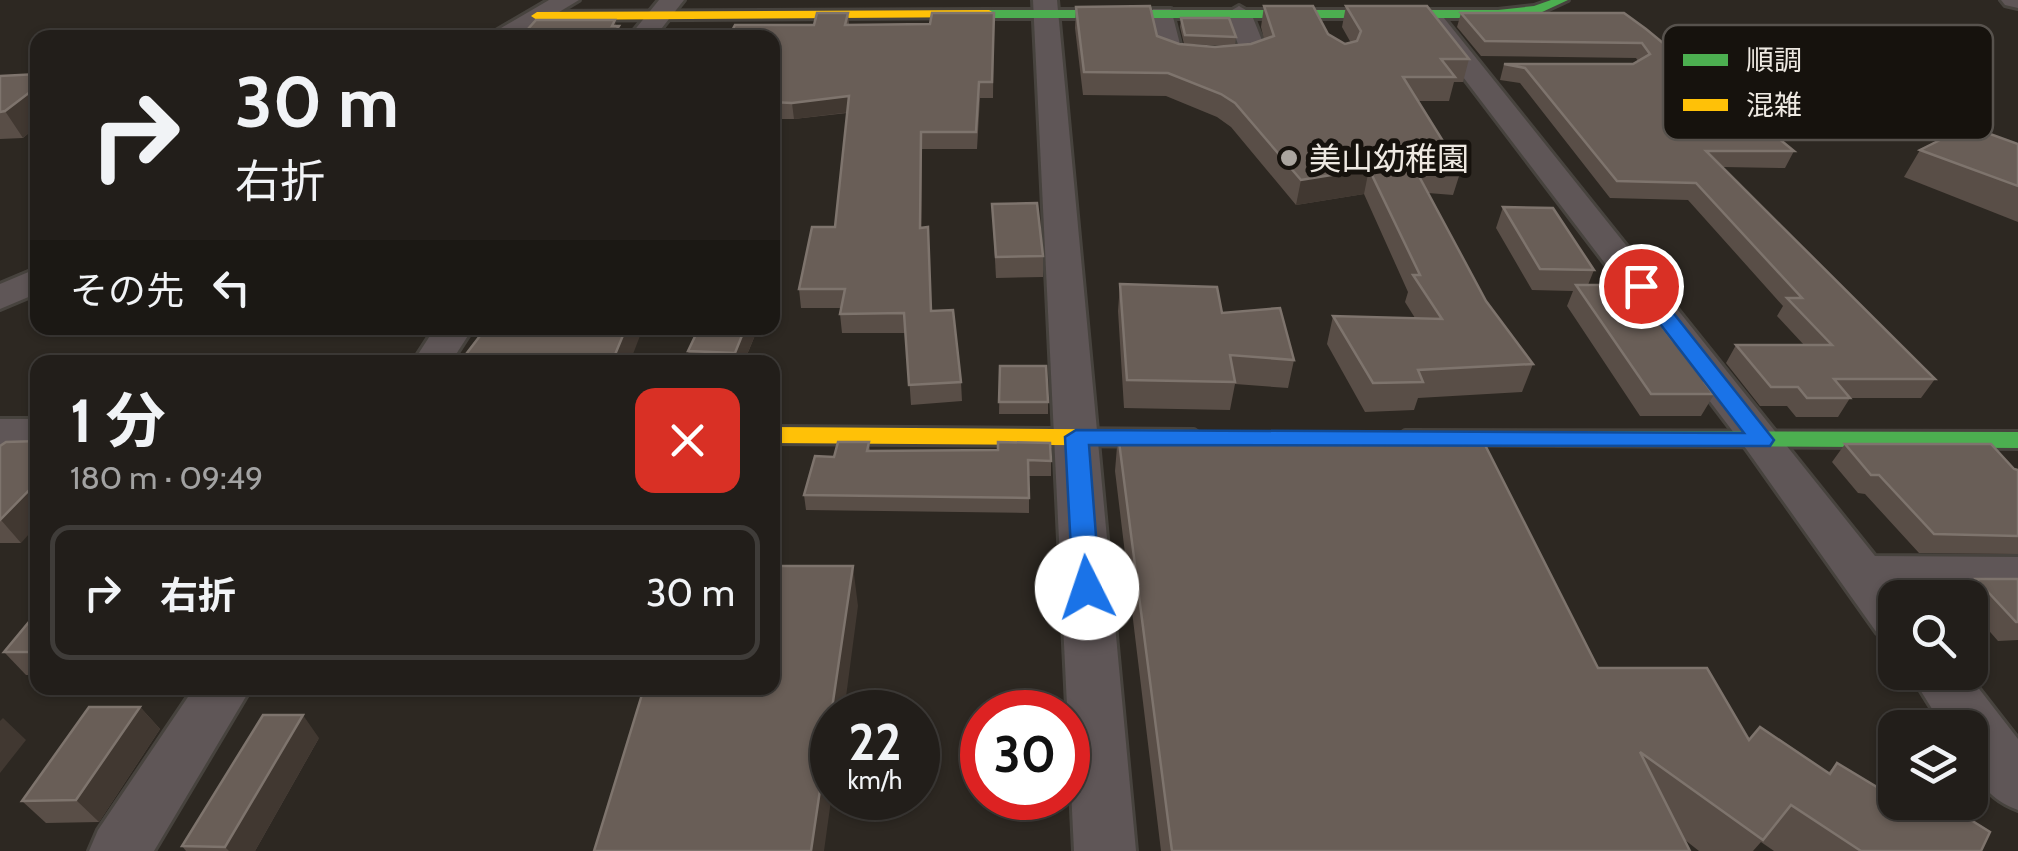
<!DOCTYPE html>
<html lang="ja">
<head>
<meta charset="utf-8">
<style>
  :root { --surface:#221e1a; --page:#2a2723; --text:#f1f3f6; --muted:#a2a2a2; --line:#3f3c39 }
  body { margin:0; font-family:Cabin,"Noto Sans JP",sans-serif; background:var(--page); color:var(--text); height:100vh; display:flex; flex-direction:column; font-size:38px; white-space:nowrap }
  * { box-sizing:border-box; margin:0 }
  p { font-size:32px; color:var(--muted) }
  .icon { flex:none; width:55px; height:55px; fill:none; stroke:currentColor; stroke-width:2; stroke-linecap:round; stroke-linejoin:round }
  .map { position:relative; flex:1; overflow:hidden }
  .drawer { position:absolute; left:30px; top:355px; width:750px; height:340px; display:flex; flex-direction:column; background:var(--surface); border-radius:20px; box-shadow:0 2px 8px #0004,0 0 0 2px var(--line) }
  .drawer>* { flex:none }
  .hud { position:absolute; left:30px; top:30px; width:750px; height:305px; border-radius:20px; box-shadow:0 2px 8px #0004,0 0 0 2px var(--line); background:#221e1a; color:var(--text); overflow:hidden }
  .tools { position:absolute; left:1878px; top:580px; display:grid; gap:20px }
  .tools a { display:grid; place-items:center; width:110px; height:110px; border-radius:20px; background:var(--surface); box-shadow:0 2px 8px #0004,0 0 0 2px var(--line); font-size:50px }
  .speed { position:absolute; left:810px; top:690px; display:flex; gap:20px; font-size:50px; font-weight:700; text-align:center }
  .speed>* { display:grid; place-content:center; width:130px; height:130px; border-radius:50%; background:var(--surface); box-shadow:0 2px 8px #0004,0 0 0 2px var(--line); line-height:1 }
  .speed small { font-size:25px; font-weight:400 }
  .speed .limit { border:15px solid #d22; background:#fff; color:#111 }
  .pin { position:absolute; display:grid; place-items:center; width:85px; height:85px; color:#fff; margin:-42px; border:5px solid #fff; border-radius:50%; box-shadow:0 2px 10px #0007 }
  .me { position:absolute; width:110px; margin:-55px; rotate:356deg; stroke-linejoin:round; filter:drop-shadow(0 0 8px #0008) }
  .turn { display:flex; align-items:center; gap:35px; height:210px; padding:0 40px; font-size:45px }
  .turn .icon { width:130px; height:130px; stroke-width:2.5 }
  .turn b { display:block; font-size:70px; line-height:85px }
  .then { display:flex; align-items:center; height:95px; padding:0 40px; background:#0003; gap:20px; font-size:38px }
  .round { display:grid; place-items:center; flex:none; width:105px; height:105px; border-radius:20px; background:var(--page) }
  .head { display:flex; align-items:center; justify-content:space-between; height:170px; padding:0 40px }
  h1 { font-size:60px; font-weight:700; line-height:75px }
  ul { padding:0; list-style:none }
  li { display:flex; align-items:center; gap:30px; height:135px; margin:0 20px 15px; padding:0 20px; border:5px solid var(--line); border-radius:20px }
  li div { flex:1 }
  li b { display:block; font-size:38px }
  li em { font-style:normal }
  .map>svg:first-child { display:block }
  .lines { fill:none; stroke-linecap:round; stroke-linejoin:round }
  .street-casing { stroke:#47433e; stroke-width:6 }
  .fast-casing { stroke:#47433e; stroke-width:6 }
  .slow-casing { stroke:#47433e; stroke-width:6 }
  .street { fill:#5f5657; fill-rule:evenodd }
  .fast { fill:#4caf50; fill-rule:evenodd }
  .slow { fill:#ffc107; fill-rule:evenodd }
  .wall { fill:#594e47 }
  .shaded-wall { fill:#413831 }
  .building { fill:#695e57; stroke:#7e746d; stroke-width:2.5 }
  .route { fill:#1a73e8; stroke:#114b97; stroke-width:2.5 }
  .poi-dot { fill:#aaa59f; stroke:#16120d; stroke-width:4 }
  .labels { text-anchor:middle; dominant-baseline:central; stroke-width:10; stroke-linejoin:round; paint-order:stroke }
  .far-poi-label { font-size:32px; fill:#eee9e2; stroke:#16120d; text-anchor:start }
  .key { fill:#16120d; stroke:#57524d; stroke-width:2.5 }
  .key-label { font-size:28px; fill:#eee9e2 }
</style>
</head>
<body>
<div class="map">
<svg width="2018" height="851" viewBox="0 0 2018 851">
  <rect width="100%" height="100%" fill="#2d2822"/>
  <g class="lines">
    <!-- street casing -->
    <g class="street-casing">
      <g id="street">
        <polygon points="549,0 579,0 516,38 484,38"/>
        <polygon points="659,0 684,0 654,38 628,38"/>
        <polygon points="1033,0 1057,0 1136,851 1074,851"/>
        <polygon points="2001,0 2018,0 2018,8 2005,5"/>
        <path d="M1239,6L1251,13L1268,55C1255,70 1170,69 1157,55L1150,14L1153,9H1171L1181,48L1240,50L1227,13Z"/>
        <polygon points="1431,11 1440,13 1875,556 2018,557 2018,595 1904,593 1907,598 1895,598 1895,639 1877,633 1747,450 1422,23 1419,18 1422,13"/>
        <polygon points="38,268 38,293 0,309 0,284"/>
        <polygon points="435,328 473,328 451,362 413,362"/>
        <rect x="0" y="419" width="38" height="28"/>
        <path d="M1909,672H1966L2018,739V810C1978,795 1970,767 1970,728H1944Z"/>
        <polygon points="194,688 251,688 154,851 89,851 98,830"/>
      </g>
    </g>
    <!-- fast casing -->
    <g class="fast-casing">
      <g id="fast">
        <polygon points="1551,0 1568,0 1540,13 1498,18 989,18 983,14 989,10 1498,10 1534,6"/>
        <polygon points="1405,431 2018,432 2018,448 1397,444 1394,439"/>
      </g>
    </g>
    <!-- slow casing -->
    <g class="slow-casing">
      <g id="slow">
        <polygon points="989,10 995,14 994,17 537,20 531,16 537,12"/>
        <polygon points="772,427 1194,430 1205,438 1194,446 772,443"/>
      </g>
    </g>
    <!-- street -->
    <use href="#street" class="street"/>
    <!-- fast -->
    <use href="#fast" class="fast"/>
    <!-- slow -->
    <use href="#slow" class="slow"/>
  </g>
  <!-- wall -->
  <g class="wall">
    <polygon points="1264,6 1328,34 1345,44 1351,43 1342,27 1346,6 1469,59 1463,82 1454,82 1449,101 1417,101 1461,170 1453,195 1428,193 1486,301 1533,364 1522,392 1418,398 1414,410 1365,412 1327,344 1333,316 1415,318 1405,302 1408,292 1364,194 1296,205 1231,127 1217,117 1166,96 1083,95 1075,28 1076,7 1179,44 1215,47 1231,46 1184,44 1180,27 1181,18 1236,37 1235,46 1251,44 1264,39 1261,27"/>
    <polygon points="848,13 849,25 930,24 994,13 993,98 980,98 977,149 922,149 921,228 931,311 961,382 962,401 911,405 906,333 842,333 840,314 841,308 801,308 799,289 835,227 847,113 794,119 772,119 772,38"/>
    <polygon points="1461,13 1624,13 1794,151 1785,168 1723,167 1935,379 1921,398 1850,398 1838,417 1796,417 1787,406 1760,406 1726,363 1736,345 1804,345 1777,316 1783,306 1688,200 1610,198 1520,83 1500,80 1504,64 1633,64 1638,61 1636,58 1481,56 1457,27"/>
    <polygon points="38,74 38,125 23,138 0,139 0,76"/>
    <polygon points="2018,144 2018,222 1904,177 1920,150"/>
    <polygon points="992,204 1043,256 1043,277 996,278"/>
    <polygon points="1503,207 1594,270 1588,285 1673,341 1721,383 1701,416 1640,416 1567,306 1573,291 1532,290 1496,228"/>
    <polygon points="1120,284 1222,313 1294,360 1288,388 1235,384 1230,410 1124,408 1118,311"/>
    <polygon points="758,328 744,362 691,362 688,351"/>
    <polygon points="1000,366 1048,402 1048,414 999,414"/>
    <polygon points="1118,434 1598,668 1749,740 1828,773 1837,763 1908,806 1911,802 1942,802 1981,851 1774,851 1761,842 1753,851 1699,851 1685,840 1690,851 1161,851 1115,471"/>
    <polygon points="869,442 870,451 1051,461 1051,476 1029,476 1029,513 806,510 804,495 834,457"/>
    <polygon points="1845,444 2018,470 2018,554 1919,553 1865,494 1858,493 1832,462"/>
    <polygon points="0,446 21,543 0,543"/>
    <polygon points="1976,579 2018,579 2018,640 1998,641 1970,609 1970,598 1960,598"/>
    <polygon points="38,611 38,675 26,675 4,652"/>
    <polygon points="140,707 160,729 99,822 46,823 22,801"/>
    <polygon points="319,738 255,851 186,851 182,846"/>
  </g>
  <!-- shaded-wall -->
  <g class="shaded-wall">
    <polygon points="615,20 617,29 619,26 621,35 619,38 611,38 612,26"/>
    <polygon points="38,86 38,125 23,138 5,111"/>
    <polygon points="849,96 851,112 794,119 792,103"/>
    <polygon points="921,132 922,149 921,246 920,228"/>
    <polygon points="1369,169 1364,194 1296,205 1301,180"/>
    <polygon points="626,328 643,328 630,362 612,362"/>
    <polygon points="745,328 758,328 744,362 737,362 735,353"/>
    <polygon points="38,481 38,524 21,543 1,520"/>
    <polygon points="853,566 858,606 844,712 832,712 832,793 824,851 811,851"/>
    <polygon points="140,707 160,729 99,822 76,800"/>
    <polygon points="303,715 319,738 255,851 229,851 225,847"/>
    <polygon points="3,718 26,740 0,773 0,721"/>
  </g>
  <!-- building -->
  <g class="building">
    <polygon points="1150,6 1157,36 1179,44 1215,47 1251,44 1274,36 1264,6 1313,6 1328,34 1345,44 1357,41 1361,31 1346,6 1427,6 1469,59 1441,59 1455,77 1403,77 1461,170 1413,165 1486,301 1533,364 1418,370 1423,382 1373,383 1333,316 1442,319 1413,275 1420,275 1369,169 1301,180 1235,103 1221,94 1168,73 1084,72 1076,7"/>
    <polygon points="817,13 848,13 845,25 930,24 932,13 994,13 992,82 979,82 976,132 921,132 920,228 928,227 931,311 953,310 961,382 909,385 904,313 840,314 845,289 799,289 812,227 835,227 849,96 792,103 772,102 772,38 728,38 735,25 814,25"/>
    <polygon points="1461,13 1624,13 1646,29 1794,151 1706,151 1935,379 1834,379 1850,398 1807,398 1798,387 1771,387 1736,345 1832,345 1787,298 1802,298 1696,183 1617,181 1525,68 1504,64 1633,64 1650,54 1642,43 1485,41"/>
    <polygon points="1181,18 1229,18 1236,37 1185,35"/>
    <polygon points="536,20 615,20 612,26 619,26 611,38 520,38"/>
    <polygon points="38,74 38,86 5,111 0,112 0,76"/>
    <polygon points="1968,126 2018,144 2018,186 1920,150"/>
    <polygon points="1037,203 1043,256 996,257 992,204"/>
    <polygon points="1503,207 1553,208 1594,270 1540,269"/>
    <polygon points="1120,284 1217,287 1222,313 1280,308 1294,360 1230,355 1235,382 1127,380"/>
    <polygon points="1576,285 1630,285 1673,341 1687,341 1721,383 1705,383 1713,394 1651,394"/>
    <polygon points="486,328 626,328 612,362 460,362"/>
    <polygon points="699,328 745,328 735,353 688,351"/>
    <polygon points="1000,366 1046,366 1048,402 999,402"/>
    <polygon points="1479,433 1598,668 1707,668 1749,740 1760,727 1830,774 1837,763 1895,798 1895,802 1902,802 1912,809 1916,802 1942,802 1990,832 1981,851 1861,851 1791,805 1763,840 1640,752 1690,851 1172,851 1118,434"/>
    <polygon points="38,441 38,481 0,520 0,446 6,442"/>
    <polygon points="838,442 869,442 867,451 998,450 998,442 1050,443 1051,461 1028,460 1029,498 804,495 815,456 834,457"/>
    <polygon points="1845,444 1991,444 2014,469 2018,470 2018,536 1934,534 1879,475 1871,475"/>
    <polygon points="772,566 853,566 811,851 594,851 644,688 772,688"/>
    <polygon points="1976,579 2018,579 2018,622 2016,622"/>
    <polygon points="38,611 38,652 4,652"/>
    <polygon points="89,707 140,707 76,800 22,801"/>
    <polygon points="263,715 303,715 225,847 182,846"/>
  </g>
  <!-- route -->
  <polygon class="route" points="1641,280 1648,281 1770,435 1774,440 1770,446 1089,445 1100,588 1096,595 1077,595 1073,588 1065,437 1076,430 1744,433 1631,286"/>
  <!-- markers -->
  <circle class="poi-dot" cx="1289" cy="158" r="10"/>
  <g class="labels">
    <!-- far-poi labels -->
    <g class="far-poi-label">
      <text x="1309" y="158">美山幼稚園</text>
    </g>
  </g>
  <!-- legend -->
  <rect x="1663" y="25" width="330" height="115" rx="15" class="key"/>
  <rect x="1683" y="54" width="45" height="12" fill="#4caf50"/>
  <rect x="1683" y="99" width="45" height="12" fill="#ffc107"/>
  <g class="key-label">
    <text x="1746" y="70">順調</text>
    <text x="1746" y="115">混雑</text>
  </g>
</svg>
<div class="tools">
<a><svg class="icon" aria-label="search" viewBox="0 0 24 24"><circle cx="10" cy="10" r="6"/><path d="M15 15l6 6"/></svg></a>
<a><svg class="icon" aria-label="layers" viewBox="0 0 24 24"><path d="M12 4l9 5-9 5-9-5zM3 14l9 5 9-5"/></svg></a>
</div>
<div class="speed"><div>22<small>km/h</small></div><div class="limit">30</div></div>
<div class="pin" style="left:1641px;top:286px;background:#d93025"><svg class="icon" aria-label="arrive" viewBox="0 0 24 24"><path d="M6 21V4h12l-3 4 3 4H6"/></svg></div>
<svg class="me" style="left:1087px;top:588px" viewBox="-20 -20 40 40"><circle r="19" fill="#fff"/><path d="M0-13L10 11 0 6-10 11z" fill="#1a73e8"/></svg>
<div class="hud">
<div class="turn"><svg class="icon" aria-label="right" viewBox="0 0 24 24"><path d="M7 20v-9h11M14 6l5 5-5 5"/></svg><div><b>30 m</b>右折</div></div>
<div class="then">その先<svg class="icon" aria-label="left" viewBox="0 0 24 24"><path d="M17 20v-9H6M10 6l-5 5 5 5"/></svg></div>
</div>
<section class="drawer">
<div class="head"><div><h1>1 分</h1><p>180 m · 09:49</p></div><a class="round" style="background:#d93025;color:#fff"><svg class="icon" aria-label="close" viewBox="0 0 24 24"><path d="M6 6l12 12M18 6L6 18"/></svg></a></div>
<ul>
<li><svg class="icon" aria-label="right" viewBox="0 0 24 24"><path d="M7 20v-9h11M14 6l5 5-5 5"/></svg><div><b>右折</b></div><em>30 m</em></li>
</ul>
</section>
</div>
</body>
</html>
